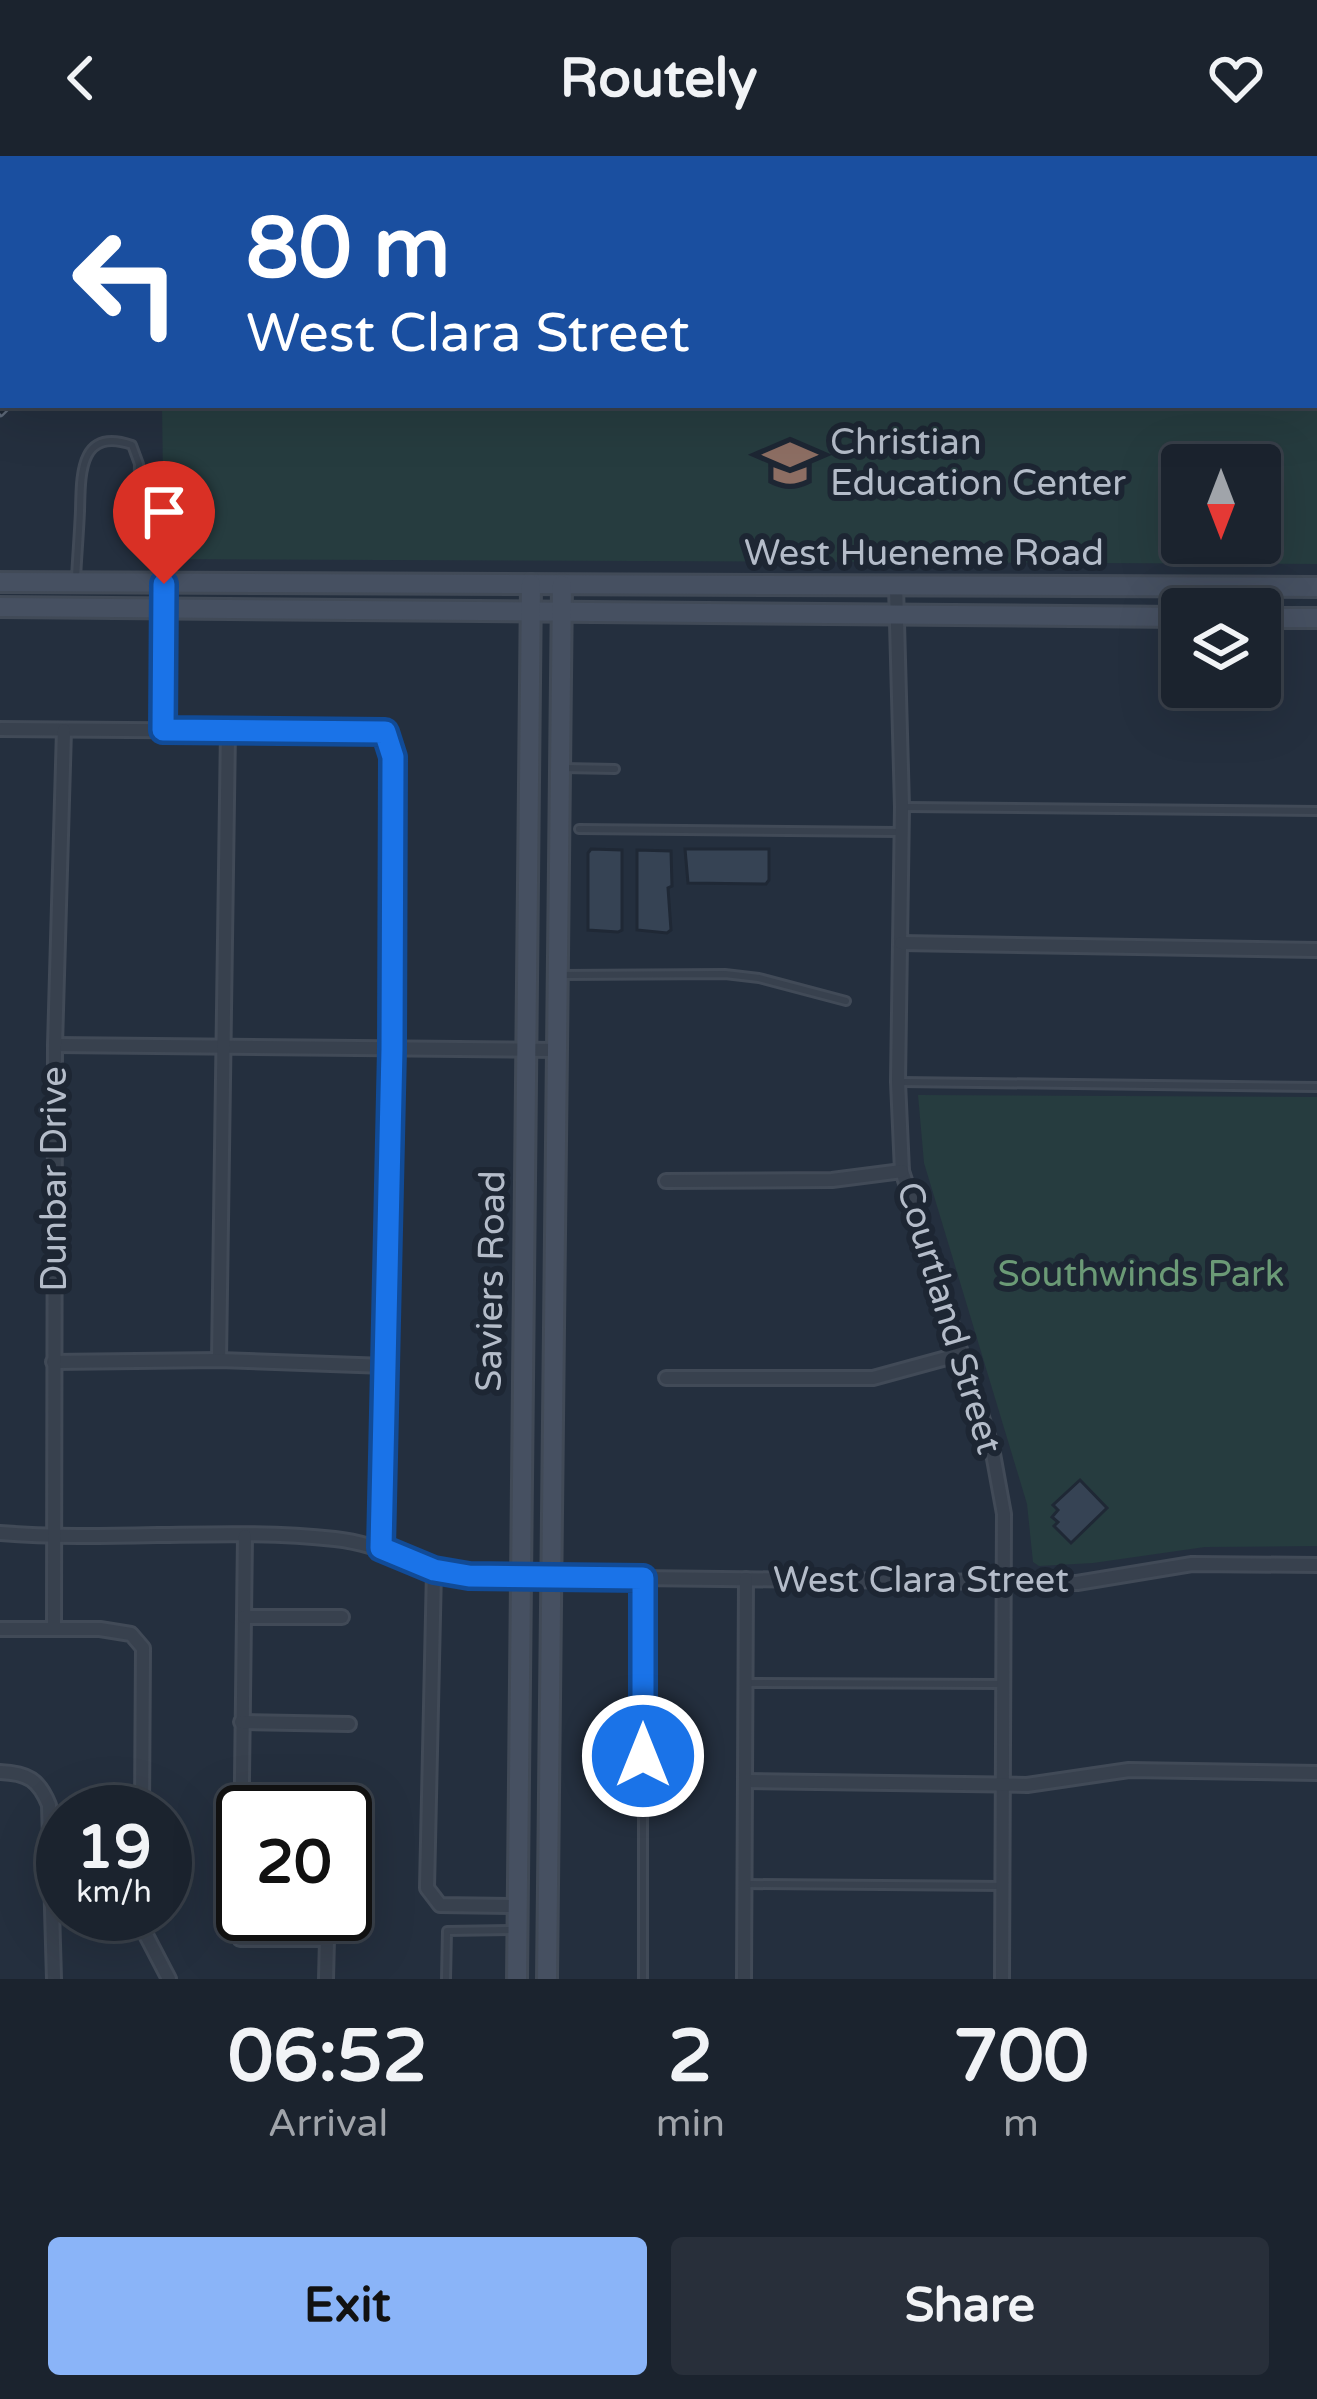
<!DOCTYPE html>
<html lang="en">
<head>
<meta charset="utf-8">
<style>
  :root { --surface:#1b232e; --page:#282f3a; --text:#f1f3f6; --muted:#a0a4aa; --line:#39404a; --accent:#8ab4f8 }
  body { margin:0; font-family:"Varela Round",sans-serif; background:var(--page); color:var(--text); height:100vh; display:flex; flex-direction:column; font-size:45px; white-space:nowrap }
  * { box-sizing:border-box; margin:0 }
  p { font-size:39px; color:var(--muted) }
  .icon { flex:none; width:66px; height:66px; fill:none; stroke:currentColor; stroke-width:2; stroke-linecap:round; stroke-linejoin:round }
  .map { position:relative; height:1823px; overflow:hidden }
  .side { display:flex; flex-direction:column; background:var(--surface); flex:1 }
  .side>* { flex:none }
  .hud { position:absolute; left:0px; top:0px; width:1317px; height:252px; box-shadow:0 12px 48px #0002,0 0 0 3px var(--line); background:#1a4fa0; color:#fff; overflow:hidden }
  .needle { width:78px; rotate:180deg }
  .tools { position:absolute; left:1161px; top:288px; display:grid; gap:24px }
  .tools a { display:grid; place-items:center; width:120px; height:120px; border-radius:12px; background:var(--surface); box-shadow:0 12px 48px #0002,0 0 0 3px var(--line); font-size:60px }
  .speed { position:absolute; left:36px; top:1629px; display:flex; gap:24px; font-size:60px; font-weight:700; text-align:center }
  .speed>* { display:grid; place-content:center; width:156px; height:156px; border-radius:50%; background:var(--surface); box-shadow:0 12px 48px #0002,0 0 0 3px var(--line); line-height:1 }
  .speed small { font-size:30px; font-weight:400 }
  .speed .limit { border:6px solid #111; border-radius:18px; background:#fff; color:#111 }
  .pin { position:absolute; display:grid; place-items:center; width:102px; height:102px; color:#fff; margin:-123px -51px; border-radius:50% 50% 50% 0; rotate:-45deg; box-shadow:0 0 12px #0007 }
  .pin .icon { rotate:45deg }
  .me { position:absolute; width:132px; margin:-66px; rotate:0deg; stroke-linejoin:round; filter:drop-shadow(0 0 9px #0008) }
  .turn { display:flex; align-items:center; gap:42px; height:252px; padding:0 48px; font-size:54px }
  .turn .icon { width:156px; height:156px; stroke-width:2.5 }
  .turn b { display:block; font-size:84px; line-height:102px }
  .eta { display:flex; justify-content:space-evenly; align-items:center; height:204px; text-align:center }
  .eta b { font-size:72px; font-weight:800; line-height:84px }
  .primary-button { display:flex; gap:24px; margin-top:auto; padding:24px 48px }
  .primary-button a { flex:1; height:138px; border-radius:12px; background:var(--accent); color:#111; font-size:48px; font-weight:800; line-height:138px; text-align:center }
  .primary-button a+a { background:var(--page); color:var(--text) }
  header { display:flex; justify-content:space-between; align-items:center; height:156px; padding:0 48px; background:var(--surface); font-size:54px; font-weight:800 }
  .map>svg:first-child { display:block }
  .green { fill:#263c3f; fill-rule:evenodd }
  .building { fill:#364354; stroke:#1f2835; stroke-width:3 }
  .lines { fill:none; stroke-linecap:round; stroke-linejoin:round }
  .lane-casing { stroke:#414a57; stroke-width:12 }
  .street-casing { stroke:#414a57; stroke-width:18 }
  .secondary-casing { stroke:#414a57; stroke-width:24 }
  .lane { stroke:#38414e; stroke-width:6 }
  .street { stroke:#38414e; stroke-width:12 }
  .secondary { stroke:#465061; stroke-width:18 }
  .rail-casing { stroke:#5a6575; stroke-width:9 }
  .rail { stroke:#1d2633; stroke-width:4.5; stroke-dasharray:14; stroke-linecap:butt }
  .route-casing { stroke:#114b97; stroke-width:30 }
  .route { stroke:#1a73e8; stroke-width:21 }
  .labels { text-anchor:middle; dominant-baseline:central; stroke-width:12; stroke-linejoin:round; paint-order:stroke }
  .poi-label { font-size:36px; fill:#b4bcc9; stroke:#1d2633; text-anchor:start }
  .street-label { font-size:36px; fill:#b4bcc9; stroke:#1d2633 }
  .park-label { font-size:36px; fill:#6b9a76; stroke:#1d2633 }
</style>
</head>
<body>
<header><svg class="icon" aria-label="back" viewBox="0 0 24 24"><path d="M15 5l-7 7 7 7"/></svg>Routely<svg class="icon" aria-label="heart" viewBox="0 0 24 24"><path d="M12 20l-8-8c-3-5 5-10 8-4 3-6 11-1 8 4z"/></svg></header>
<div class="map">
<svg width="1317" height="1823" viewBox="0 0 1317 1823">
  <rect width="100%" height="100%" fill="#242f3e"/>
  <!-- green -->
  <g class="green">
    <path d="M0,0H1317V408L164,403L162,249H1314V3H3L0,237ZM1182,309H1260V387H1182Z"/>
    <polygon points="918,939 1317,941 1317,1390 1205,1391 1093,1407 1039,1410 1033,1406 1027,1348 924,1007"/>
  </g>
  <!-- building -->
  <g class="building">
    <polygon points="591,693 622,694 622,774 618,776 588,774 588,697"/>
    <polygon points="685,693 769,693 769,724 766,728 688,727"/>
    <polygon points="637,694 671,695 672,730 668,732 671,774 667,777 637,774"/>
    <polygon points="1080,1324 1107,1352 1071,1387 1054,1370 1058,1366 1052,1361 1058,1354 1053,1349"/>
  </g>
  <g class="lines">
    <!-- lane casing -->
    <g class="lane-casing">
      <g id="lane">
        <path d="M76,423C77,401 79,378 80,355C81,319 79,271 132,289L139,308L138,345"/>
        <polyline points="564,612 615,613"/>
        <polyline points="906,651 1317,655"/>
        <polyline points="579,673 898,676"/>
        <polyline points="561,819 725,818 759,822 846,845"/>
        <polyline points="902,926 1317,931"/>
        <polyline points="749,1527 1000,1528"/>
        <polyline points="748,1728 1003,1730"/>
        <polyline points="446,1823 447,1775 515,1774"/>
        <polyline points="643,1823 643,1426"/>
      </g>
    </g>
    <!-- street casing -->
    <g class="street-casing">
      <g id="street">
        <polyline points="896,430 902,651 898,926 902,1015 992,1292 1004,1358 1002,1823"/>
        <polyline points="0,573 385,576 393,601 393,893 381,1392"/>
        <polyline points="163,574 164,428"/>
        <polyline points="901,787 1317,794"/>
        <polyline points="55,889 556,894"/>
        <polyline points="666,1025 832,1024 902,1015"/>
        <polyline points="219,1204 228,574"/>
        <polyline points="53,1206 219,1204 386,1210"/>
        <polyline points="666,1222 873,1222 961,1198"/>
        <path d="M0,1377C111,1386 224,1371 335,1383C382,1388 422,1413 469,1420L1077,1427L1192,1408L1317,1409"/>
        <polyline points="245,1380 240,1783 327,1783 326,1823"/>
        <polyline points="434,1414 427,1732 440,1749 518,1750"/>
        <polyline points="244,1461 342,1461"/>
        <polyline points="54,1472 55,889 64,574"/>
        <polyline points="0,1473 100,1473 131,1478 143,1492 142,1656"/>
        <polyline points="241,1566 349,1568"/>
        <path d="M0,1616C28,1617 39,1624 49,1649L54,1823"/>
        <polyline points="745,1625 1027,1629 1129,1614 1317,1617"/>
        <polyline points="142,1758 145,1777 169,1823"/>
        <polyline points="744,1823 746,1423"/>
      </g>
    </g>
    <!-- secondary casing -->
    <g class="secondary-casing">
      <g id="secondary">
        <polyline points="0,426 1317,431"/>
        <polyline points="0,451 1182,461"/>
        <polyline points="1260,462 1317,462"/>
        <polyline points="517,1823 531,428"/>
        <polyline points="547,1823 562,429"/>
      </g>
    </g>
    <!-- lane -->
    <use href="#lane" class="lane"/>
    <!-- street -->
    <use href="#street" class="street"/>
    <!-- secondary -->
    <use href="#secondary" class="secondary"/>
    <!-- rail casing -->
    <g class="rail-casing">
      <g id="rail">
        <polyline points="350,3 355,0"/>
        <polyline points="0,257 8,249"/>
      </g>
    </g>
    <!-- rail -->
    <use href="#rail" class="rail"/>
  </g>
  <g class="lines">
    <!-- route casing -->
    <g class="route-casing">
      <polyline id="route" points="164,428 163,574 385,576 393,601 392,893 381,1392 434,1414 469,1420 643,1422 643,1600"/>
    </g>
    <!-- route -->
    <use href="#route" class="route"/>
  </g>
  <!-- icons -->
  <defs>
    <g id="school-bare" transform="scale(4.14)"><path d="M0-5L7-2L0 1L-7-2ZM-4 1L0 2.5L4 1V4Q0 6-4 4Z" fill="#8d6e63" stroke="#1d2633" stroke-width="2.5" paint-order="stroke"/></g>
  </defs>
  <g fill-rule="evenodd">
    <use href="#school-bare" x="790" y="307"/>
  </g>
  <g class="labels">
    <!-- poi labels -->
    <g class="poi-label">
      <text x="830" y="286">Christian<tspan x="830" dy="41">Education Center</tspan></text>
    </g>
    <!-- street labels -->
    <g class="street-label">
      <text x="924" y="397">West Hueneme Road</text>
      <text transform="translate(54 1023) rotate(-90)">Dunbar Drive</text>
      <text transform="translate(491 1125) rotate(-89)">Saviers Road</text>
      <text transform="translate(949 1162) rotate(73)">Courtland Street</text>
      <text x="921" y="1424">West Clara Street</text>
    </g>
    <!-- park labels -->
    <g class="park-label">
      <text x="1141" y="1118">Southwinds Park</text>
    </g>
  </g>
</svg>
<div class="tools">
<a><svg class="needle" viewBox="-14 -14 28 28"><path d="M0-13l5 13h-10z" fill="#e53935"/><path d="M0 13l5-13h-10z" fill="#a0a4aa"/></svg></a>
<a><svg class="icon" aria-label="layers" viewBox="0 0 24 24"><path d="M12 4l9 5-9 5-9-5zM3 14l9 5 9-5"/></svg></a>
</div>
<div class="speed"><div>19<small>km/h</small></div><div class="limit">20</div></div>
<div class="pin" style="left:164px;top:428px;background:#d93025"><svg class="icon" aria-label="arrive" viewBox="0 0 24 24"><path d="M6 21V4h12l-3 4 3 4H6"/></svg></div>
<svg class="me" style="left:643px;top:1600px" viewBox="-20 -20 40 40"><circle r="17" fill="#1a73e8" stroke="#fff" stroke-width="3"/><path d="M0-11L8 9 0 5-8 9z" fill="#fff"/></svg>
<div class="hud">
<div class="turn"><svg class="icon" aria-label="left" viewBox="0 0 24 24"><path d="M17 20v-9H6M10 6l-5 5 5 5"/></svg><div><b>80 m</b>West Clara Street</div></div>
</div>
</div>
<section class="side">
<div class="eta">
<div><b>06:52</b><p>Arrival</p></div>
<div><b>2</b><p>min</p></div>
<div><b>700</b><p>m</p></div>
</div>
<div class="primary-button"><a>Exit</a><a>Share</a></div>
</section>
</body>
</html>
